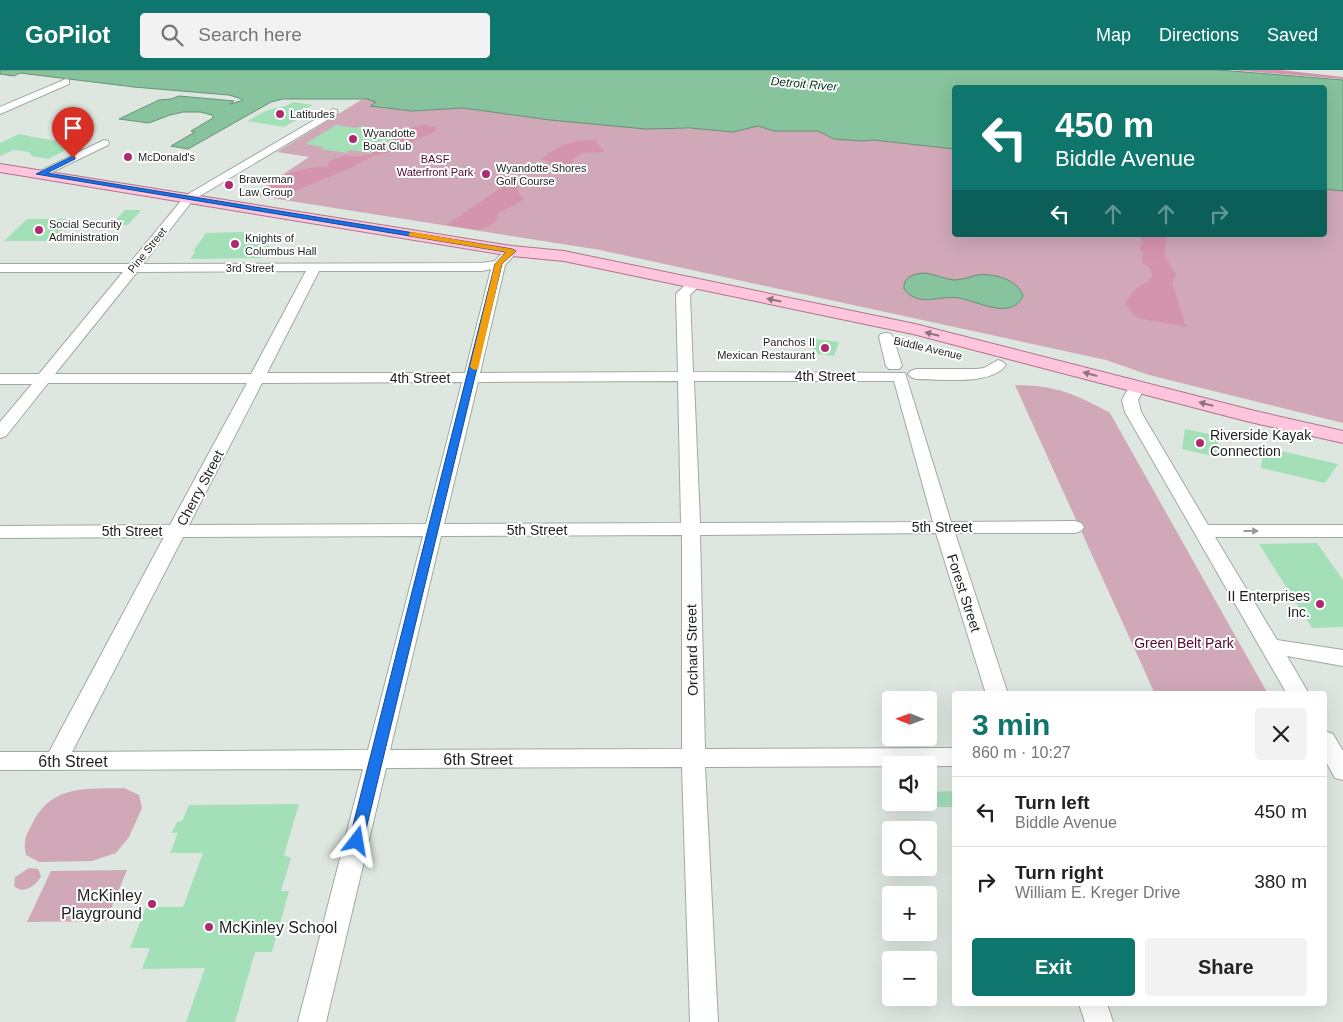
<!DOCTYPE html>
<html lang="en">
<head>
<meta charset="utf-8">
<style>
  :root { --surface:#fff; --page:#f2f2f2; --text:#222; --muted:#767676; --line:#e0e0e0; --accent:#0f766e }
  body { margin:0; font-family:Arial,sans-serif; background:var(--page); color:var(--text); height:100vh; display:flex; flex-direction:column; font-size:19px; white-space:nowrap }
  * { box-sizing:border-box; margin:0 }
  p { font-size:16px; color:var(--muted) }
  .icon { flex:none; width:28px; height:28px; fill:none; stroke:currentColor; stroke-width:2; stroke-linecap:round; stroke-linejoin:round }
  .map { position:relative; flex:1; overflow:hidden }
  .drawer { position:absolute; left:952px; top:621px; width:375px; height:315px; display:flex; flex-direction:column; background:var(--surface); border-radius:5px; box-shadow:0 5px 20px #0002 }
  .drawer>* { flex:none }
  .guide { position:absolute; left:952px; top:15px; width:375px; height:152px; border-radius:5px; box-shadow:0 5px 20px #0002; background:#0f766e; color:#fff; overflow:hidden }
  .needle { width:32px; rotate:271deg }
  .controls { position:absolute; left:882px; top:621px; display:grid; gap:10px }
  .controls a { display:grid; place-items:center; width:55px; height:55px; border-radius:5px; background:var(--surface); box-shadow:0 5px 20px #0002; font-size:25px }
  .pin { position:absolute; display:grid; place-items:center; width:42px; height:42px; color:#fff; margin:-51px -21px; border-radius:50% 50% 50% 0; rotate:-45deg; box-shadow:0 0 5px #0007 }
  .pin .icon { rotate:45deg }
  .me { position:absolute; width:55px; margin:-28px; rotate:14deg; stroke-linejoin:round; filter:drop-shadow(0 0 4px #0008) }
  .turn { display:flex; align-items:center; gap:18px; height:105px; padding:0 20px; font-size:22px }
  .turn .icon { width:65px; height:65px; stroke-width:2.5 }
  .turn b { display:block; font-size:35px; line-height:42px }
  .lanes { display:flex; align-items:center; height:48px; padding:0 20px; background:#0003; justify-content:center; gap:25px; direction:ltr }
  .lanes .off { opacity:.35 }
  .round { display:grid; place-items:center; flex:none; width:52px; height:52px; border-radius:5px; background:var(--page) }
  .overview { display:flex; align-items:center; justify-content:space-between; height:85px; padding:0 20px }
  h1 { font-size:30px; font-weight:700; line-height:38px; color:var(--accent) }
  .primary-button { display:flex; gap:10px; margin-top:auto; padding:10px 20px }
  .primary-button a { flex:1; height:58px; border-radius:5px; background:var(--accent); color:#fff; font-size:20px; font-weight:700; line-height:58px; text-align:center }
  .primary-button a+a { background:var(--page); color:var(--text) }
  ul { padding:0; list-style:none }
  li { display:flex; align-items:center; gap:15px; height:70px; padding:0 20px; border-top:1px solid var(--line) }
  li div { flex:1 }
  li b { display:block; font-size:19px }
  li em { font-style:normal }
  header { display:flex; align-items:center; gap:30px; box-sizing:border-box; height:70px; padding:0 25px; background:var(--accent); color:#fff }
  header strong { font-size:24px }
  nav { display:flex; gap:28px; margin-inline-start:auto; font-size:18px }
  .search { width:350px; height:45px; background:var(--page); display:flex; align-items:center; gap:12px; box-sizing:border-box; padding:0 18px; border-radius:5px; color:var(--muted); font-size:19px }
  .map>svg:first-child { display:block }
  .green { fill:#d0a8b7 }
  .forest { fill:#d494ac }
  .water { fill:#87c39d; stroke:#679277 }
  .building { fill:#a3e0b8 }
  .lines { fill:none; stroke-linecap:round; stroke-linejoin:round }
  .minor-casing { stroke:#a0aaa3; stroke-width:2 }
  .major-casing { stroke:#b0728b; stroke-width:2 }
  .minor { fill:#fff; fill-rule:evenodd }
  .major { fill:#ffc5dc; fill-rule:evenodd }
  .oneway { fill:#8e727d }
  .oneway2 { fill:#999b9a }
  .route { fill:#1a73e8; stroke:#114b97 }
  .slow { fill:#f59e0b }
  .poi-dot { fill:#b0296e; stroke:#fff; stroke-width:2 }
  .labels { text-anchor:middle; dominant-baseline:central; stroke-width:4; stroke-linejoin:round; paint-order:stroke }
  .far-poi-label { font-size:11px; fill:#1d201e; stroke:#fff; text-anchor:start }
  .far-park-label { font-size:11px; fill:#540730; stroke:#fff }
  .far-street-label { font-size:11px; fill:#1d201e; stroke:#fff }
  .far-water-label { font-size:12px; font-style:italic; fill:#00331a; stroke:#fff }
  .street-label { font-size:14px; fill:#1d201e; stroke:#fff }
  .poi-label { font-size:14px; fill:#1d201e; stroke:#fff; text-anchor:start }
  .park-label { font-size:14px; fill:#540730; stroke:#fff }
  .near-street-label { font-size:16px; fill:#1d201e; stroke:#fff }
  .near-poi-label { font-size:16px; fill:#1d201e; stroke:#fff; text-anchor:end }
</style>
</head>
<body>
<header>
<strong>GoPilot</strong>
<div class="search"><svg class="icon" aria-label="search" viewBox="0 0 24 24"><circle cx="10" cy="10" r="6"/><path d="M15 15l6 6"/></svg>Search here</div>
<nav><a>Map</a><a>Directions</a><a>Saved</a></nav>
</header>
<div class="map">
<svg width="1343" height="952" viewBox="0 0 1343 952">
  <rect width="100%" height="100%" fill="#dde7e0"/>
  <!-- green -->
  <g class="green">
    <polygon points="367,29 377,32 371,36 412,41 463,38 550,50 674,59 703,58 733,62 758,56 774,61 818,61 835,69 872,70 955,79 955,165 1325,165 1325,119 1343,121 1343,353 1149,305 1106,290 600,180 252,125 309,87 277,82 361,30"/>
    <path d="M1015,315C1054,315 1076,324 1110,343L1268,624H1155Z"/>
    <path d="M124,718L139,725L142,738L129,767L116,783L92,791L39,792L26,785C23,769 26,766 33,752C53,714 87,719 124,718Z"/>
    <path d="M29,798L38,799L41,806C36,816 23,825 14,816L15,807Z"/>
    <polygon points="127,800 106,851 27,852 51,801"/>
  </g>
  <!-- forest -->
  <g class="forest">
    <polygon points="1232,0 1280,0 1343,7 1343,9"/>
    <path d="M424,55L436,57L437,59L432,63L386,83L375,85L350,98L281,127L260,125C282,101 297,99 328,96L329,91L346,85L357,87L371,84L399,66L405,59Z"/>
    <path d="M588,70L596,71L598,75L604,80L603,82L583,83L575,87C570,107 537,103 521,104L533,96L552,93L542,89C555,76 570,71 588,70Z"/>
    <polygon points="514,109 516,109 519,123 524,128 517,134 498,143 495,153 480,160 446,155"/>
    <path d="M1139,165H1164L1168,167C1160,185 1167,188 1176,205L1172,213L1186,257L1137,248L1130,241L1126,232C1132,221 1139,215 1150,211L1152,205L1150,198L1142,193L1143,183L1139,178L1143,173Z"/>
  </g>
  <!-- water -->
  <g class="water">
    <polygon points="0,0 1219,0 1343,10 1343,121 1325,119 1325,18 955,18 955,79 873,70 863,71 834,69 818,61 774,61 758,56 733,62 690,58 646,59 550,50 463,38 412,41 370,36 376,32 367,29 283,29 271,32 188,79 171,76 195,62 191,61 213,48 212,45 200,42 183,42 170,45 149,53 119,49 159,30 171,29 179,26 234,31 230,34 231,34 243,30 242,29 229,25 134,17 20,3 14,6 0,4"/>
    <path d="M924,203C935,204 944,209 954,210C962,210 970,207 977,205C993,203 1018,209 1023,226C1012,251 977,231 959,228C938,225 919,238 904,219C903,206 914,204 924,203Z"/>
  </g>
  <!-- building -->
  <g class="building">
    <polygon points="293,32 313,35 297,44 303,45 300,47 302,47 284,57 247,51 268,40 286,36"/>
    <polygon points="336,55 355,58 362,56 400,64 371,83 350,80 347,83 320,79 324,77 305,74"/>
    <polygon points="19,64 39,68 78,74 48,89 32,86 29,82 14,80 0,86 0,73"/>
    <polygon points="125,140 141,140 128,155 111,155"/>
    <polygon points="27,149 72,149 51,171 4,171"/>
    <polygon points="244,162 243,164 275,165 261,188 190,189 196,181 193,181 206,163"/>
    <polygon points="816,269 839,272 834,286 811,283"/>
    <polygon points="1185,359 1219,366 1216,387 1182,379"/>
    <polygon points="1263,377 1338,394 1325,413 1261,398"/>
    <polygon points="1317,473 1343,510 1343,557 1312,558 1259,474"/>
    <polygon points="955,721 955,737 932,737 929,722"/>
    <polygon points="299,734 284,785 291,788 281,821 289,821 272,882 255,882 235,952 186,952 205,898 142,899 150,878 130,878 146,837 183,837 203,783 170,783 178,763 172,763 177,752 182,751 189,735"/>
  </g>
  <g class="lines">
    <!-- minor casing -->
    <g class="minor-casing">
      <g id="minor">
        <polygon points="66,9 69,10 69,14 0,44 0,37"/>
        <path d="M333,39L337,40V44L193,130L143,194L482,193L495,191L507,178H517L518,181L505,195L480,303L678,302L676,224L690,210H700L702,213L690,225L693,302L905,303L951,452L1075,451L1081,453L1084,457L1081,461L1075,463H955L1008,624H986L936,463L700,465L705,679L955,678V696L705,697L718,952H690L682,697L386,698L326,952H298L363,699L0,700V682H49L164,467L0,468V456L170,455L247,313H48L6,366L0,368V352L32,314H0V304H39L123,202H0V194H129L185,126ZM491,199L465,303H267L319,201H482ZM306,201L251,304H55L137,202ZM678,311L681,453L444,454L478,312ZM694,311H894L933,452L700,453ZM462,312L426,454L189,455L262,313ZM682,465V679L390,680L441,466ZM423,466L368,680L72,682L183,467Z"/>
        <polygon points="104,70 108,71 109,73 108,75 44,106 36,106 34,104"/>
        <polygon points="886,263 891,264 893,267 902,296 899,299 889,299 886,296 879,267 881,264"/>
        <path d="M998,290L1003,292L1006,295C991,316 939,309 916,309L911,307L908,304L911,301L916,299H977L984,298Z"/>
        <polygon points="1137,312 1143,314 1145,317 1138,330 1141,342 1208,455 1343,455 1343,467 1215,467 1277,570 1343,580 1343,596 1287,586 1309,624 1287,624 1125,342 1122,330 1131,314"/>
        <polygon points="1325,661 1333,664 1343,681 1343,710 1335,708 1325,690"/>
        <polygon points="1079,934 1107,934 1113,952 1085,952"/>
      </g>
    </g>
    <!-- major casing -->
    <g class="major-casing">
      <polygon id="major" points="0,94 512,176 564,181 915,254 1255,341 1343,361 1343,373 1246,351 913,264 564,191 512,186 0,102"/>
    </g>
    <!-- minor -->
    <use href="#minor" class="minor"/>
    <!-- major -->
    <use href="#major" class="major"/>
  </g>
  <!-- one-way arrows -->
  <defs><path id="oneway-solid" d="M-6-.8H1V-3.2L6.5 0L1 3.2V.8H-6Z" transform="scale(1.25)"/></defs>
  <g class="oneway">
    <use href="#oneway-solid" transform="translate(774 230) rotate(-168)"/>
    <use href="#oneway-solid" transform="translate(932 264) rotate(-166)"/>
    <use href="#oneway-solid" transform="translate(1090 304) rotate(-165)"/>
    <use href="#oneway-solid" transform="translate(1206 334) rotate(-166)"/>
  </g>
  <use class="oneway2" href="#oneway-solid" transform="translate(1251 461)"/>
  <!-- route -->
  <polygon class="route" points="73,86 75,87 75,89 47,103 512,179 516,181 502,194 362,776 357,778 352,776 349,771 495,194 506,182 36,104"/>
  <!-- slow -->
  <polygon class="slow" points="412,162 512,179 516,181 502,194 478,299 474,300 470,297 495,194 506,182 409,166 409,163"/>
  <!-- markers -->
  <g class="poi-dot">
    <circle cx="280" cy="44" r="5"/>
    <circle cx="353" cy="69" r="5"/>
    <circle cx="128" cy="87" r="5"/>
    <circle cx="486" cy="104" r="5"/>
    <circle cx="229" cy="115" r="5"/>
    <circle cx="39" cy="160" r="5"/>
    <circle cx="235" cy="174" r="5"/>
    <circle cx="825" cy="278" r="5"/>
    <circle cx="1200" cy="373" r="5"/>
    <circle cx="1320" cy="534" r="5"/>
    <circle cx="152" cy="834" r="5"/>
    <circle cx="209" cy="857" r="5"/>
  </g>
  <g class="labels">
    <!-- far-poi labels -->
    <g class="far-poi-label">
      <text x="290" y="44">Latitudes</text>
      <text x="363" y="63">Wyandotte<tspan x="363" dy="13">Boat Club</tspan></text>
      <text x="138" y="87">McDonald's</text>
      <text x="496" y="98">Wyandotte Shores<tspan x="496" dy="13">Golf Course</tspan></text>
      <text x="239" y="109">Braverman<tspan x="239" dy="13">Law Group</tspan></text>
      <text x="49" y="154">Social Security<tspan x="49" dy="13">Administration</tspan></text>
      <text x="245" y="168">Knights of<tspan x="245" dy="13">Columbus Hall</tspan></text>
      <text x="815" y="272" text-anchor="end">Panchos II<tspan x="815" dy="13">Mexican Restaurant</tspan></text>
    </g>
    <!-- far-park labels -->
    <g class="far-park-label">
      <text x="435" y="89">BASF<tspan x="435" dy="13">Waterfront Park</tspan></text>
    </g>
    <!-- far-street labels -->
    <g class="far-street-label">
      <text transform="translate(147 180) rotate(-51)">Pine Street</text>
      <text x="250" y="198">3rd Street</text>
      <text transform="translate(928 278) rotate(13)">Biddle Avenue</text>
    </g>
    <!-- far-water labels -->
    <g class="far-water-label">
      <text transform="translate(804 14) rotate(5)">Detroit River</text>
    </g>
    <!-- street labels -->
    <g class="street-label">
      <text x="825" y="306">4th Street</text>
      <text x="420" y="308">4th Street</text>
      <text transform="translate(200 418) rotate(-62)">Cherry Street</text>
      <text x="942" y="457">5th Street</text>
      <text x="537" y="460">5th Street</text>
      <text x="132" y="461">5th Street</text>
      <text transform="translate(964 523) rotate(72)">Forest Street</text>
      <text transform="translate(692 580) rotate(-91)">Orchard Street</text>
    </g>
    <!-- poi labels -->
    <g class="poi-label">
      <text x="1210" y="365">Riverside Kayak<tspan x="1210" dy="16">Connection</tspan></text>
      <text x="1310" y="526" text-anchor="end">II Enterprises<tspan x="1310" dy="16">Inc.</tspan></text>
    </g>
    <!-- park labels -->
    <g class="park-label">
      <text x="1184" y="573">Green Belt Park</text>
    </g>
    <!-- near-street labels -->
    <g class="near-street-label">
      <text x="478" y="689">6th Street</text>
      <text x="73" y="691">6th Street</text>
    </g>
    <!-- near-poi labels -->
    <g class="near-poi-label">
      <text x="142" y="825">McKinley<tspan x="142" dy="18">Playground</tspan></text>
      <text x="219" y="857" text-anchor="start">McKinley School</text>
    </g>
  </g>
</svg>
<div class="controls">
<a><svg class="needle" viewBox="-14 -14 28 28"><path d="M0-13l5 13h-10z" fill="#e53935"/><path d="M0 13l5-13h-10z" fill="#767676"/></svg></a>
<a><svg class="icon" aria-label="sound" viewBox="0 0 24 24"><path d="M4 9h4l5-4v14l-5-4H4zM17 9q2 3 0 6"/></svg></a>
<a><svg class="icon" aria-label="search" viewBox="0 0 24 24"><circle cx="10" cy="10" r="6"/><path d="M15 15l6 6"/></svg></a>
<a>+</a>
<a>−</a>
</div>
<div class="pin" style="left:73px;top:88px;background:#d93025"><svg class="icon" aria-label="arrive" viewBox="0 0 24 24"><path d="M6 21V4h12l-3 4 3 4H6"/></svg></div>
<svg class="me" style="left:357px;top:771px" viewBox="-20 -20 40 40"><path d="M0-17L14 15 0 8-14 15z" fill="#1a73e8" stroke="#fff" stroke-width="4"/></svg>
<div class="guide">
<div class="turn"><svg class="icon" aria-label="left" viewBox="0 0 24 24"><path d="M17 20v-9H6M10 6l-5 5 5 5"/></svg><div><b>450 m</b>Biddle Avenue</div></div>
<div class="lanes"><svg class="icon" aria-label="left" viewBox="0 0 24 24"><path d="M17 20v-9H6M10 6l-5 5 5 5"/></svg><svg class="icon off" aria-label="ahead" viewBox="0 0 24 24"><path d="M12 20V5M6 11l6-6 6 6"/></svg><svg class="icon off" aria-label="ahead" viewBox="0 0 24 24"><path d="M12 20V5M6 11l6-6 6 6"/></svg><svg class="icon off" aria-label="right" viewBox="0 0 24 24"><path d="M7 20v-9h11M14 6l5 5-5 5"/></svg></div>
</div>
<section class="drawer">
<div class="overview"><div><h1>3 min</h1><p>860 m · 10:27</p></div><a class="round"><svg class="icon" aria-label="close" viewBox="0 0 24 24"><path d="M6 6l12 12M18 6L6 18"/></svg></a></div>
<ul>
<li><svg class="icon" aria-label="left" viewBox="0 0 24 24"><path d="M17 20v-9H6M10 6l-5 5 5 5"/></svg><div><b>Turn left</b><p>Biddle Avenue</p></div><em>450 m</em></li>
<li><svg class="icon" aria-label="right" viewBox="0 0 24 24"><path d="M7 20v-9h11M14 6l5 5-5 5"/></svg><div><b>Turn right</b><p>William E. Kreger Drive</p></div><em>380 m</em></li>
</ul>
<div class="primary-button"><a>Exit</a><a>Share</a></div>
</section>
</div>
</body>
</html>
